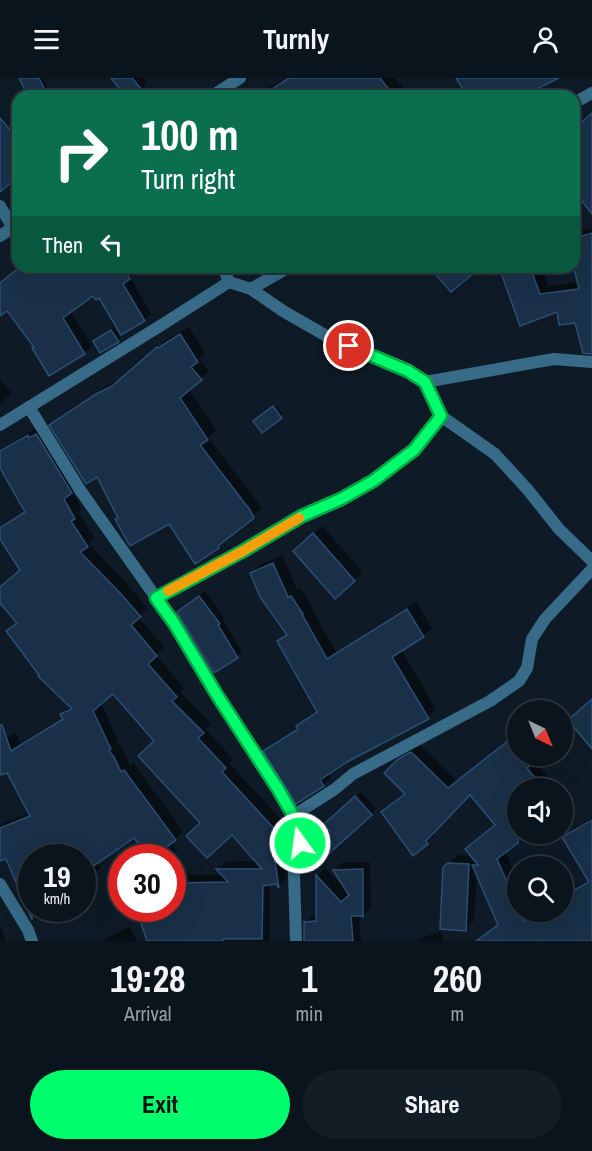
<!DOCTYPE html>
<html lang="en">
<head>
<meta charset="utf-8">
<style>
  :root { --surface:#0a141d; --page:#131d26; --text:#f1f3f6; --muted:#999ea4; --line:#2a333b; --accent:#00ff6c }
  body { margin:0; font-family:"Archivo Narrow",sans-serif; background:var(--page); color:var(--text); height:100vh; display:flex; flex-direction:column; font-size:22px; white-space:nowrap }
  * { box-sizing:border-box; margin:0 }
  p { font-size:20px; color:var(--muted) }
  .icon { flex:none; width:33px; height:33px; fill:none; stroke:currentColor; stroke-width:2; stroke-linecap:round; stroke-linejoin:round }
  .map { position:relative; height:863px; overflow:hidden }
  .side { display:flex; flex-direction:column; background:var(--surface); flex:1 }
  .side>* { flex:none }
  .top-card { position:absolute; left:12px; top:12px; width:568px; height:183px; border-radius:18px; box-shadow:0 6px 24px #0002,0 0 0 2px var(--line); background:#0b6e4f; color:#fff; overflow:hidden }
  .needle { width:39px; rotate:137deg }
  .fabs { position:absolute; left:507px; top:622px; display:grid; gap:12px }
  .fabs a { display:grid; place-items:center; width:66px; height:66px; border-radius:50%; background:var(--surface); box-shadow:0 6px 24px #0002,0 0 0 2px var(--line); font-size:30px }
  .speed { position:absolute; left:18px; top:766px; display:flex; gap:12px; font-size:30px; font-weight:700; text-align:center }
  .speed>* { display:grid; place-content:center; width:78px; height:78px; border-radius:50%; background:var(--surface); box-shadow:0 6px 24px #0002,0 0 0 2px var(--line); line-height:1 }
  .speed small { font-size:15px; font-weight:400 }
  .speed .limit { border:9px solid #d22; background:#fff; color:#111 }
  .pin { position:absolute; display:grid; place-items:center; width:51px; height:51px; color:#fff; margin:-26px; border:3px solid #fff; border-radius:50%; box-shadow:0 2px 6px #0007 }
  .me { position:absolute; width:66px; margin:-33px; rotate:346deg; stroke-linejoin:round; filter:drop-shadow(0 0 4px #0008) }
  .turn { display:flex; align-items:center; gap:21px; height:126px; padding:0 30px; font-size:27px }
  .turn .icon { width:78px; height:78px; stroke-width:2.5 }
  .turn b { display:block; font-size:42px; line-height:51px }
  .then { display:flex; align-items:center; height:57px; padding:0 30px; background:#0003; gap:12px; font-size:22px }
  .eta { display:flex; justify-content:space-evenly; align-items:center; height:102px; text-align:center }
  .eta b { font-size:36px; font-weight:800; line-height:42px }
  .button { display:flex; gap:12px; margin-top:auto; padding:12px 30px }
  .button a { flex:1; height:69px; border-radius:36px; background:var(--accent); color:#111; font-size:24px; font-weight:800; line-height:69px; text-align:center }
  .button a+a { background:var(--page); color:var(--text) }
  header { display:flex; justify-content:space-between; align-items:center; height:78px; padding:0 30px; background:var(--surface); font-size:27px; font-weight:800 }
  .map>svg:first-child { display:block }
  .shadow { fill:#0007; fill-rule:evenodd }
  .building { fill:#193048; stroke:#2a4e75; stroke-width:1.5 }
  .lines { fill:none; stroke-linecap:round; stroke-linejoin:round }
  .minor { stroke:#376b88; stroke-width:12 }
  .tertiary { stroke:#376b88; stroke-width:12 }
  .route-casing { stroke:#00a646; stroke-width:15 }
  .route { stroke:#00ff6c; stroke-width:10 }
  .slow { stroke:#f59e0b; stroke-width:10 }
</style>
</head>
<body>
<header><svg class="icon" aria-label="menu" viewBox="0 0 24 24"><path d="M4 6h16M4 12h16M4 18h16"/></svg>Turnly<svg class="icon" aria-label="person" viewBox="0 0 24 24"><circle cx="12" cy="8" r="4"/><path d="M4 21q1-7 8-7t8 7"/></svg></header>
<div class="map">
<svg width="592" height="863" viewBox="0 0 592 863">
  <rect width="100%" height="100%" fill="#0e1b27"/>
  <!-- shadow -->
  <g class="shadow">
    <polygon points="27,0 43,0 47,8 30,18"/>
    <polygon points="113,0 142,0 147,5 133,18 127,18"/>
    <polygon points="286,0 395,0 405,13 400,18 254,18"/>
    <polygon points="18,52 18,97 0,109 0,60"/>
    <polygon points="592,150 592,268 576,244 500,189 541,189 548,208 579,204 574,184 574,156 577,154"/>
    <polygon points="20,189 134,189 136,193 130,199 151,235 144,242 100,218 94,216 70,233 92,268 84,275 35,269 7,231 0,225 0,204"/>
    <polygon points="431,189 496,189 486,198 478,189"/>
    <polygon points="189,249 205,275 199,281 209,293 188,311 216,352 208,360 258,424 261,430 218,469 170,444 119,439 98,397 51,347 60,338 106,308 122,300 166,262"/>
    <polygon points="114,250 120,260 118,263 97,261"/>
    <polygon points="0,302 12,315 0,326"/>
    <polygon points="276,327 283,336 262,353 257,341"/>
    <path d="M36,350L80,406L72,414L82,431L78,435L95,460L89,466L128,507L147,530L138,539L164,569L156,577L184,610L180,614L211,646L205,651L233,681L229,685L290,751L280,761L287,800L279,807L276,804L270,805V863H149L138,831H172V780H151L134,758L97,784L100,790L92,798L82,802V780L6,779L0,782V746L30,735L8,693L0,696V661L16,655L20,666L63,639L62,637L71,628L8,553L18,544L0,522V510L21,491L0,459V451L5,446L26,432L0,387V372ZM113,614L156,663L202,745L232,755L258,783L226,784L218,791L223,797H184L172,764L183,753L133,685L130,688L122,670L116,664L118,662L101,625Z"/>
    <polygon points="323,448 362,494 354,502 304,464"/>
    <polygon points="282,477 297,512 300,510 311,526 310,527 336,574 416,524 432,550 423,558 401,572 436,631 428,639 347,683 329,695 331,699 323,707 265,673 273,665 298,649 306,640 318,632 279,563 287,555 252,495 260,487"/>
    <polygon points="205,513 224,539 222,541 242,573 237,579 178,534"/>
    <polygon points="518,647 518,678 539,678 534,682 557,710 555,711 518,711 518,756 526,756 505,773 518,803 518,834 531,834 532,837 539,834 562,834 562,815 589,802 564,759 572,751 592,740 592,863 476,863 499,846 477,794 474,843 465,851 445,790 458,777 473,778 496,747 470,715 432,754 435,757 427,765 383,734 406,715 386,695 408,674 420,667 457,703 511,660 508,656"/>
    <polygon points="361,714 376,731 371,736 316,762 322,757 331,752 331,741"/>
    <polygon points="343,784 370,784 371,830 363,837 359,836 361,863 306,863 305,845 314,836 318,836 318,797 325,790 345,811 346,810 335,792"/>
    <polygon points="0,846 6,863 0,863"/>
    <polygon points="129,849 137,863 101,863"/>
    <polygon points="440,853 444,863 413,863"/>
  </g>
  <!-- building -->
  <g class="building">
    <polygon points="19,0 39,0 45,12 33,18 28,18"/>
    <polygon points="111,0 132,0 147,18 125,18"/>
    <polygon points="289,0 380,0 394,18 261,18"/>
    <polygon points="456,0 559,0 522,18 467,18"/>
    <polygon points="592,35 592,136 574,113 574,51"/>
    <polygon points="0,40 18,61 18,99 0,114"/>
    <polygon points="592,155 592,276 583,275 575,245 559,247 557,234 520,248 499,189 530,189 540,216 579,211 574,191 574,160"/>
    <polygon points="20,189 123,189 130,201 123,206 145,243 121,257 99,220 96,222 93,218 63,240 85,276 49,298 32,270 34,269 7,233 0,238 0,205"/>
    <polygon points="429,189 481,189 451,214"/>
    <polygon points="111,252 119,264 100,275 93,263"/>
    <polygon points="180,256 198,284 191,289 202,302 180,320 208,362 200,367 250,432 254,440 218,468 219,470 195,486 169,446 130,468 115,441 118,440 97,399 86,406 49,347 96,316 112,308 157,269 158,270"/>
    <polygon points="273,328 282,340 262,355 253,343"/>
    <polygon points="36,356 72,415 64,421 75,441 71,443 88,469 80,474 120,515 141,539 131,547 157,578 148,586 177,619 172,623 204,655 198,660 226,690 222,694 283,760 273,769 279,810 276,806 263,808 262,861 223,861 223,863 147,863 136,831 172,831 172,805 228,804 216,791 262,791 232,757 207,780 186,758 200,745 138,678 154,663 113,616 93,633 111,671 109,673 114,679 121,694 124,692 176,762 153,780 149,780 134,760 82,796 82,780 32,780 32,842 6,781 0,783 0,750 30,738 7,695 0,697 0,647 2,647 11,673 63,641 60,636 72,631 38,598 39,597 6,553 17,545 0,525 0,509 20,492 0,461 0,450 25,434 0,390 0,373 28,357 29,360"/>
    <polygon points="313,455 355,503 335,521 293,473"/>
    <polygon points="273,485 288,519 291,518 303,536 302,536 327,581 407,531 424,559 392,579 429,641 347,684 320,702 324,708 296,726 263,673 298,651 296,648 317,634 277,563 287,557 260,519 250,495"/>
    <polygon points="199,518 220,546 218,547 238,580 214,595 177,534"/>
    <polygon points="592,621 592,671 568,642"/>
    <polygon points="518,655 518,678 542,678 527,690 544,711 518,711 518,765 497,781 518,829 518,834 520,834 524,844 546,834 562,834 562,818 589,804 562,759 592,742 592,863 476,863 498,847 472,787 478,787 465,771 495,747 470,717 426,763 428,766 413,778 381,734 405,716 384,695 398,681 411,674 448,710"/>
    <polygon points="355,718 372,737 325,779 315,762 330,753 324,746"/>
    <polygon points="448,785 469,786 466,853 440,851 443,789"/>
    <polygon points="363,791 363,840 362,838 351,838 353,863 304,863 304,844 316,843 316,797 341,824 349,817 333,792"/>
  </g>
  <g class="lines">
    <!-- minor -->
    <g class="minor">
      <polyline points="574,25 592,15"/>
      <polyline points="0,128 13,150"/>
      <polyline points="229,204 251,211 283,233 330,260 408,293 425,304 441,338 495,376 528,412 559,451 592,483"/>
      <polyline points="251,211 289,189"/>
      <polyline points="425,304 554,281 592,284"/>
      <polyline points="29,329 80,412 174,545 217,617 278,711 298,746 300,765 294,795 296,863"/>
      <polyline points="0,347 160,248 229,204 223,189"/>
      <polyline points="156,520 243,473 302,438 341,421 373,403 414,372 441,338"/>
      <polyline points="293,738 335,711 353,696 490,623 519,603 527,590 532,561 545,541 592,491"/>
      <polyline points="0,806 28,852 32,863"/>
    </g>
    <!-- tertiary -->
    <g class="tertiary">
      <polyline points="212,18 240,0"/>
      <polyline points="0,158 18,146"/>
    </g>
  </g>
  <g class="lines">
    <!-- route casing -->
    <g class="route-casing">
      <polyline id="route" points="300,765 298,746 278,711 217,617 174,545 156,520 243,473 302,438 341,421 373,403 414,372 441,338 425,304 408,293 349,268"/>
    </g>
    <!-- route -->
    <use href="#route" class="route"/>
    <!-- slow -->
    <polyline class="slow" points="168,513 243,473 299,440"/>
  </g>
</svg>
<div class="fabs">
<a><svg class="needle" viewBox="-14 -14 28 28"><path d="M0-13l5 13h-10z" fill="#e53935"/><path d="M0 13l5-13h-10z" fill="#999ea4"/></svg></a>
<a><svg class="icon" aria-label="sound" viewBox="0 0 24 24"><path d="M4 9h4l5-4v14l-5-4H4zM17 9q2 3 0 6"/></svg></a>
<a><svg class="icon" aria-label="search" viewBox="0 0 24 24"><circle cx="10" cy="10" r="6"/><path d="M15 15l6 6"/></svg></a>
</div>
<div class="speed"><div>19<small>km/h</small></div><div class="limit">30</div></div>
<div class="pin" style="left:349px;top:268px;background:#d93025"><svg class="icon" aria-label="arrive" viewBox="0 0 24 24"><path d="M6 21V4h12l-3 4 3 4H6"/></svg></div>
<svg class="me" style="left:300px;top:765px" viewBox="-20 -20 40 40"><circle r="17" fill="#00ff6c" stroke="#fff" stroke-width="3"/><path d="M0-11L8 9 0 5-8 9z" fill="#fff"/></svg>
<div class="top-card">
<div class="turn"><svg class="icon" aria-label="right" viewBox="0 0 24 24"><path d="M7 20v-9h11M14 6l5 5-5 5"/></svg><div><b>100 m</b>Turn right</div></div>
<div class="then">Then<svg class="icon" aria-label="left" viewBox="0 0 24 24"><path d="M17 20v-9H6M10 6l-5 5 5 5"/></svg></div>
</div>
</div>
<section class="side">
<div class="eta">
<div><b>19:28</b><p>Arrival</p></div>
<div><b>1</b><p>min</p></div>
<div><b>260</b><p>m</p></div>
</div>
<div class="button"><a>Exit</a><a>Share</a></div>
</section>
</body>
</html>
